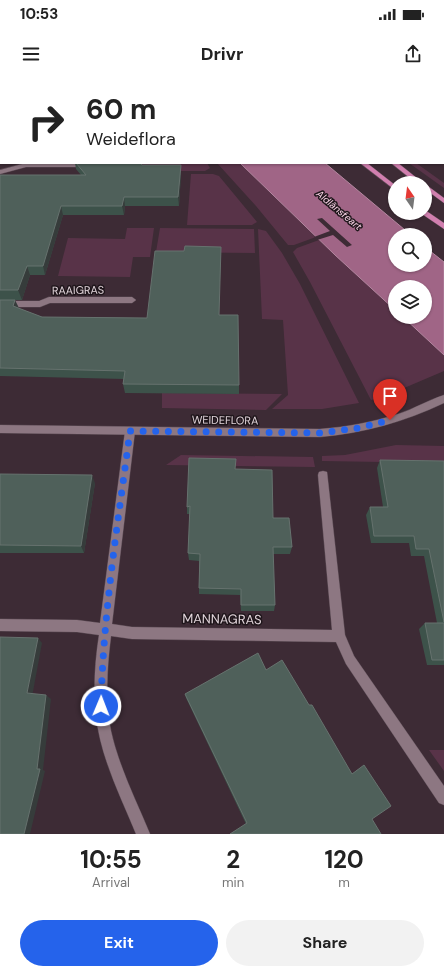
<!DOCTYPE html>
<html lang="en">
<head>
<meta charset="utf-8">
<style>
  :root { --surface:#fff; --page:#f2f2f2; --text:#222; --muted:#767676; --accent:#2563eb }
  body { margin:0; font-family:"DM Sans",sans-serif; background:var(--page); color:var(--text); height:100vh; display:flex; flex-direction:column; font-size:15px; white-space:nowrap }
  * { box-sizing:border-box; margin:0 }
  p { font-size:13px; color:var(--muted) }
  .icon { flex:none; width:22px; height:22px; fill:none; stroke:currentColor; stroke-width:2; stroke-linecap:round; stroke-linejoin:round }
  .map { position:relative; height:754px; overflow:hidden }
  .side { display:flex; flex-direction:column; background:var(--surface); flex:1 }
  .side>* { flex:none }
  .banner { position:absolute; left:0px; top:0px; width:444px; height:84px; box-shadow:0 1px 3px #0004; background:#fff; color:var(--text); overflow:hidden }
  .needle { width:26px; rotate:346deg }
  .buttons { position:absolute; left:388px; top:96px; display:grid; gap:8px }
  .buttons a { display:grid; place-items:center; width:44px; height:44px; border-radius:50%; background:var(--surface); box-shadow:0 1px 3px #0004; font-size:20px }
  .pin { position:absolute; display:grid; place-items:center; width:34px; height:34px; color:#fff; margin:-41px -17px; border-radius:50% 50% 50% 0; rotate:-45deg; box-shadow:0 0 4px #0007 }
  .pin .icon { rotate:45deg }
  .me { position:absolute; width:44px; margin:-22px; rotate:1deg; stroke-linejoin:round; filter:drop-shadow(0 0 3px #0008) }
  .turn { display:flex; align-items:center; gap:14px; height:84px; padding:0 20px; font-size:18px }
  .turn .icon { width:52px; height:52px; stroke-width:2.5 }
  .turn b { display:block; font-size:28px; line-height:34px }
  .eta { display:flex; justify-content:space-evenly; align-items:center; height:68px; text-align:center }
  .eta b { font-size:24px; font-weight:700; line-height:28px }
  .cta { display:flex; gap:8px; margin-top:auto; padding:8px 20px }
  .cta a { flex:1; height:46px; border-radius:24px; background:var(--accent); color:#fff; font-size:16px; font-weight:700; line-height:46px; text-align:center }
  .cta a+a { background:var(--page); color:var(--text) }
  .status { display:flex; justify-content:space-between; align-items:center; height:28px; padding:0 20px; background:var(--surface); direction:ltr }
  .status svg { height:11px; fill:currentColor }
  header { display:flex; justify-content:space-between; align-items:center; height:52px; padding:0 20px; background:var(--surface); font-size:18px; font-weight:700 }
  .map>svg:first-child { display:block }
  .green { fill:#583348 }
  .water { fill:#a06586; stroke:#b487a0 }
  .pier { fill:#3d2b35 }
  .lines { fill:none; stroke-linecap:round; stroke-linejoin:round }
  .minor-casing { stroke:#594952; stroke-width:1 }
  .tertiary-casing { stroke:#594952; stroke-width:1 }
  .primary-casing { stroke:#594952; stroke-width:1 }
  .minor { fill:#8d7782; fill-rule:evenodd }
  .tertiary { fill:#8d7782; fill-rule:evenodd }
  .primary { fill:#d17faf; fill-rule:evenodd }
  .wall { fill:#3d524a }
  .shaded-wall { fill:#363c3b }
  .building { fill:#4f605a; stroke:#66726e }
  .route { stroke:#2563eb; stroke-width:7; stroke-dasharray:0 12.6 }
  .labels { text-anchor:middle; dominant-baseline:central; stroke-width:3; stroke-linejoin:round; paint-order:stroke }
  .far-water-label { font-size:10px; font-style:italic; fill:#fad5e8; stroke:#1f161b }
  .street-label { font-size:11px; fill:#e2d5db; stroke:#1f161b }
  .near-street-label { font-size:13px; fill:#e2d5db; stroke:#1f161b }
</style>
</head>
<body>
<div class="status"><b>10:53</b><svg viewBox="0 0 49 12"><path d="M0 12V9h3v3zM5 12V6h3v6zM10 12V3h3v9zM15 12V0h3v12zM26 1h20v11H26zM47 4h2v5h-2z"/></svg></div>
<header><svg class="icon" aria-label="menu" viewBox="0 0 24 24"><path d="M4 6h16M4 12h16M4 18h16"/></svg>Drivr<svg class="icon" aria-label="share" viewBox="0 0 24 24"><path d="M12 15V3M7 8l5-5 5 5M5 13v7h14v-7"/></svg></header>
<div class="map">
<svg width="444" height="754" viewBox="0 0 444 754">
  <rect width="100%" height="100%" fill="#3d2b35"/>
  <!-- green -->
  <g class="green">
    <polygon points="140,83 207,83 210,88 205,91 138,91"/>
    <polygon points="217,83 240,83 316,157 294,165 288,165 256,126"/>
    <polygon points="409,83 416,83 444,103 444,108"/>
    <polygon points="191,94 213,94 219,96 257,142 252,145 187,145"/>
    <polygon points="127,148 154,148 150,177 133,177 130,197 58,196 68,158 125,159"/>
    <polygon points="160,148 254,149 255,173 156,172"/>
    <polygon points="258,149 266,151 282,173 300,204 359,323 322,329 272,329 288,315 283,240 262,239"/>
    <polygon points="319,160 395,230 395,237 403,237 444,275 444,291 383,317 371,320 310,202 293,172 297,168"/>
    <polygon points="162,313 279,314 282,314 266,330 162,328"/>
    <polygon points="396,365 444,366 444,383 322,381 322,376 345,375"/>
    <polygon points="181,375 313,377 315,387 166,385"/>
    <polygon points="429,670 444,670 444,691"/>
  </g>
  <!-- water -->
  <polygon class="water" points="240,83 325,83 411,155 395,155 395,185 425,185 425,167 444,182 444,275 403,237 425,237 425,207 395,207 395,230 335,175"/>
  <!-- pier -->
  <polygon class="pier" points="322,138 352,165 347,167 333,155 317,160 314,157 330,151 317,139"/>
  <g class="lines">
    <!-- minor casing -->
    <g class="minor-casing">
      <g id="minor">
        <polygon points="59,0 68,0 58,1"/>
        <polygon points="26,83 88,83 91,85 88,87 26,87 0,94 0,90"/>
        <polygon points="49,217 132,217 136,220 132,223 50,223 40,227 0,227 0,221 39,221"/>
        <path d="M130,347L133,348L135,351L112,544L132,547L332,550L318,395L319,392L323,391L327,392L345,555L354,576L444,706V725L439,723L346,584L336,562L132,559L111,556C107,588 105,620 111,651C119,687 136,720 150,754H136C120,715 100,676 96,635C93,608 95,581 99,555L77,552L0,551V539L77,540L100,543L125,351L127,348Z"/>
      </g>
    </g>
    <!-- tertiary casing -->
    <g class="tertiary-casing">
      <path id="tertiary" d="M444,315V323C404,342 364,353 320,357L0,353V345L320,349C347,347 373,342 398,334C414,329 428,320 444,315Z"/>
    </g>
    <!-- primary casing -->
    <g class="primary-casing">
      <g id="primary">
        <polygon points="252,0 259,0 260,1 253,1"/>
        <polygon points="280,0 286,0 287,1 281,1"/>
        <polygon points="360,83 367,83 395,105 395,110"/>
        <polygon points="391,83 398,83 423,103 416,103"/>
        <polygon points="425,104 444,118 444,123 425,109"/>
        <polygon points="425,130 444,143 444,149 422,134 425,133"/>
      </g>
    </g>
    <!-- minor -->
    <use href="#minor" class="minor"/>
    <!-- tertiary -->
    <use href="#tertiary" class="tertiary"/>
    <!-- primary -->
    <use href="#primary" class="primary"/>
  </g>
  <!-- wall -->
  <g class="wall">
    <polygon points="406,0 444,0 444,56 443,57 443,1 406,1"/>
    <polygon points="75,83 140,83 142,85 181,94 179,126 125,126 124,135 63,135 45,195 30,195 22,220 0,220 0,95 81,95 76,89"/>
    <polygon points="0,220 18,228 42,237 147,238 219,235 239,305 239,314 125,313 123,304 124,299 0,296"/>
    <polygon points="380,380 444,381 444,585 427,585 419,549 425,543 437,543 424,476 411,476 409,463 371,463 366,435 370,427 383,427 377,388"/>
    <polygon points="235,389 273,438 292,467 290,474 273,474 275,525 274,531 241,531 240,515 199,514 199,481 189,480 188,473 190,434 187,434 187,427"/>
    <polygon points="0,394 95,403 84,473 0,473"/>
    <polygon points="266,590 352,694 364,685 372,739 246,744 186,618 185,614"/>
  </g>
  <!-- shaded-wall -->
  <g class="shaded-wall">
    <polygon points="41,0 47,0 46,1 41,1"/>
    <polygon points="443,48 444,48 444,56 443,57"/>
    <rect x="0" y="56" width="1" height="9"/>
    <polygon points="181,85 181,94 179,126 178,117"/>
    <polygon points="124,117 125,126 124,135 122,126"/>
    <polygon points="61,126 63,135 45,195 43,186"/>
    <polygon points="27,186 30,195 22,220 18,210"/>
    <polygon points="15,220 19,228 13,226"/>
    <polygon points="92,395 95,403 84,473 81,466"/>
    <polygon points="38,558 42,563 32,617 27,613"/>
    <polygon points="46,615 51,619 43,690 45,691 30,754 24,754 37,689"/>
  </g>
  <!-- building -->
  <g class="building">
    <polygon points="0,0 41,0 41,1 1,1 1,56 0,56"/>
    <polygon points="411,0 444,0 444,48 443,48 443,1 411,1"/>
    <polygon points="76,83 140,83 142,85 181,85 178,117 124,117 122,126 61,126 43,186 27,186 18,210 0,210 0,95 86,95"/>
    <polygon points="185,166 221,167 219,235 238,235 239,305 123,304 125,291 0,288 0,220 15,220 13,226 42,237 147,238 155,171 184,171"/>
    <polygon points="189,378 236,379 235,389 272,390 273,438 289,438 292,467 273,467 275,525 241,525 241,509 199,508 200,474 188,473 190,426 187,427"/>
    <polygon points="380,380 444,381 444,542 429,469 416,469 414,456 374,456 370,427 388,427"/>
    <polygon points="0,394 92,395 81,466 0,465"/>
    <polygon points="425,543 444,543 444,580 432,580"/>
    <polygon points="0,557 38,558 27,613 46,615 37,689 40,689 24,754 0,754"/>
    <polygon points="258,573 266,590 282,580 309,625 312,625 352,694 364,685 391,726 372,739 381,754 230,754 247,743 185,614"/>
  </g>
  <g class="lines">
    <!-- route -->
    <path class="route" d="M101,626C103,534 118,442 130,351L320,353L359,348L390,340"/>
  </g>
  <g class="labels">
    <!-- far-water labels -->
    <g class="far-water-label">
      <text transform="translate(339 130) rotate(40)">Aldlânsfeart</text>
    </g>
    <!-- street labels -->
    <g class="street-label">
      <text transform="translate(78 210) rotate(-1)">RAAIGRAS</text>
      <text transform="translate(225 340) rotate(1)">WEIDEFLORA</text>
    </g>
    <!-- near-street labels -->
    <g class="near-street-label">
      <text transform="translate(222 539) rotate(1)">MANNAGRAS</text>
    </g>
  </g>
</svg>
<div class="buttons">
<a><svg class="needle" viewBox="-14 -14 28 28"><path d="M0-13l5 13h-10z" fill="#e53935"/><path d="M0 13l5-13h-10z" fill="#767676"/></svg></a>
<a><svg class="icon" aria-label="search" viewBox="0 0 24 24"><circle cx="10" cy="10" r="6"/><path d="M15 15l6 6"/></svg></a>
<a><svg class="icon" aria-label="layers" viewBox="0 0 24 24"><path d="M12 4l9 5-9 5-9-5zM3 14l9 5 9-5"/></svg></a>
</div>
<div class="pin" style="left:390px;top:340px;background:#d93025"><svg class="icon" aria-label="arrive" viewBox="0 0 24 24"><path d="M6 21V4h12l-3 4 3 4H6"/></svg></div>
<svg class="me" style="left:101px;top:626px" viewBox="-20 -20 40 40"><circle r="17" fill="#2563eb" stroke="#fff" stroke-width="3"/><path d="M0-11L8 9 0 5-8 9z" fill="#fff"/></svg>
<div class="banner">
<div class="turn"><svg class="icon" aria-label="right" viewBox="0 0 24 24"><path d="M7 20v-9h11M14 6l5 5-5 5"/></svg><div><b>60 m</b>Weideflora</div></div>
</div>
</div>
<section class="side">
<div class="eta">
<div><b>10:55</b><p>Arrival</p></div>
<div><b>2</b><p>min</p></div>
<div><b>120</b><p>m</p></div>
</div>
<div class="cta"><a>Exit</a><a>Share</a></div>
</section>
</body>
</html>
